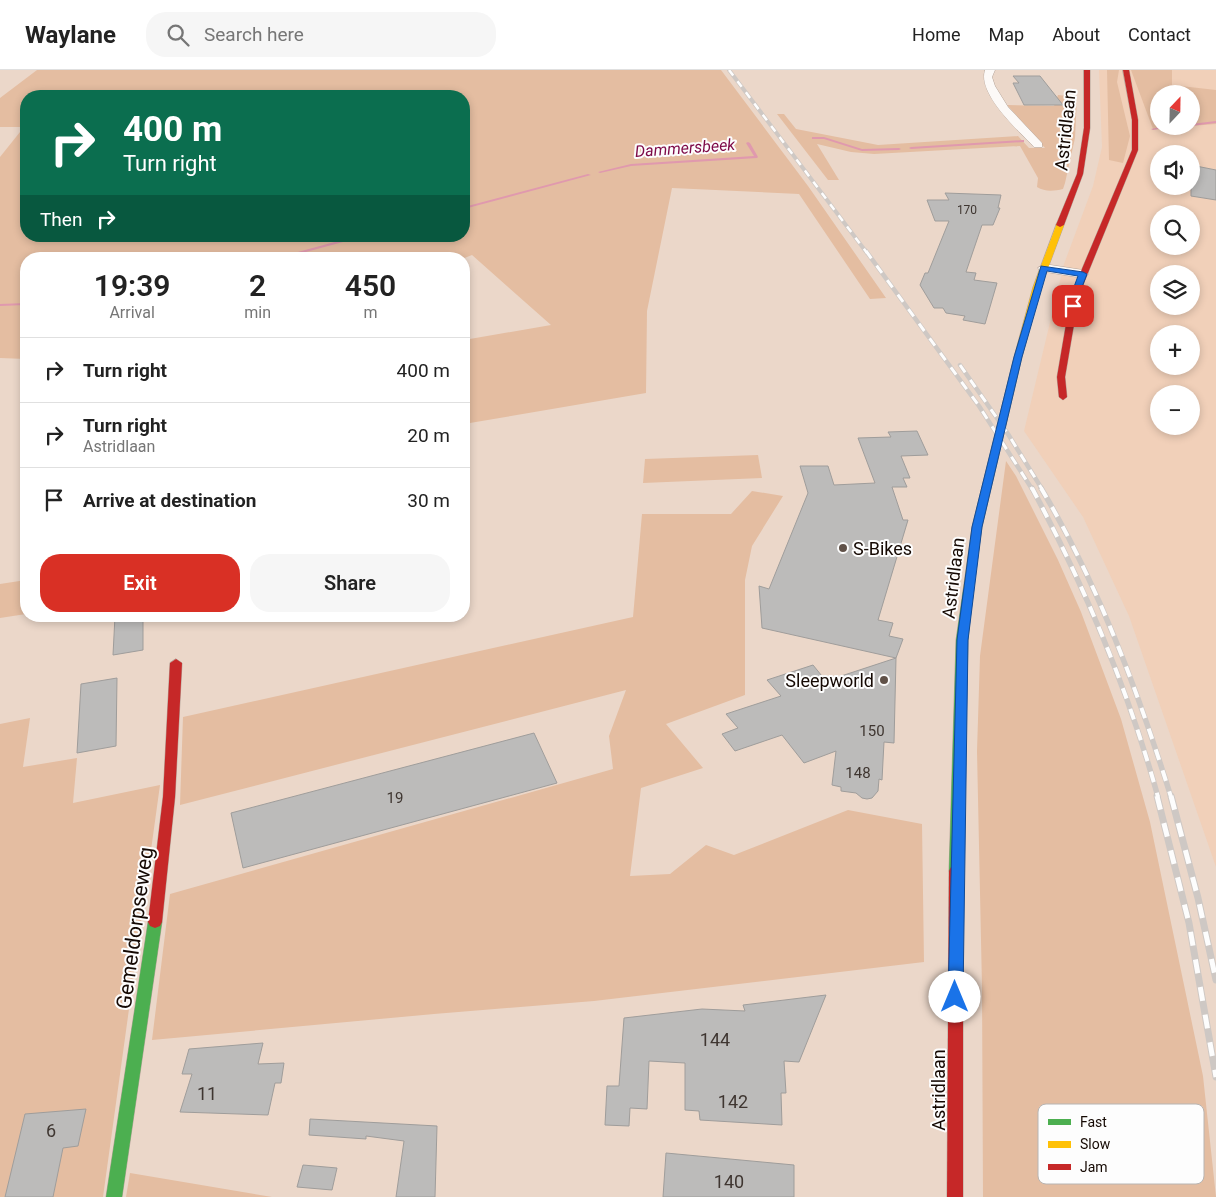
<!DOCTYPE html>
<html lang="en">
<head>
<meta charset="utf-8">
<style>
  :root { --surface:#fff; --page:#f6f6f6; --text:#222; --muted:#767676; --line:#e0e0e0; --accent:#d93025 }
  body { margin:0; font-family:Roboto,sans-serif; background:var(--page); color:var(--text); height:100vh; display:flex; flex-direction:column; font-size:19px; white-space:nowrap }
  * { box-sizing:border-box; margin:0 }
  p { font-size:16px; color:var(--muted) }
  .icon { flex:none; width:28px; height:28px; fill:none; stroke:currentColor; stroke-width:2; stroke-linecap:round; stroke-linejoin:round }
  .map { position:relative; flex:1; overflow:hidden }
  .side { position:absolute; left:20px; top:182px; width:450px; height:370px; display:flex; flex-direction:column; background:var(--surface); border-radius:20px; box-shadow:0 2px 8px #0003 }
  .side>* { flex:none }
  .top-card { position:absolute; left:20px; top:20px; width:450px; height:152px; border-radius:20px; box-shadow:0 2px 8px #0003; background:#0b6e4f; color:#fff; overflow:hidden }
  .needle { width:32px; rotate:22deg }
  .buttons { position:absolute; left:1150px; top:15px; display:grid; gap:10px }
  .buttons a { display:grid; place-items:center; width:50px; height:50px; border-radius:50%; background:var(--surface); box-shadow:0 2px 8px #0003; font-size:25px }
  .pin { position:absolute; display:grid; place-items:center; width:42px; height:42px; color:#fff; margin:-21px; border-radius:10px; box-shadow:0 2px 8px #0006 }
  .me { position:absolute; width:55px; margin:-28px; rotate:0deg; stroke-linejoin:round; filter:drop-shadow(0 0 4px #0008) }
  .turn { display:flex; align-items:center; gap:18px; height:105px; padding:0 20px; font-size:22px }
  .turn .icon { width:65px; height:65px; stroke-width:2.5 }
  .turn b { display:block; font-size:35px; line-height:42px }
  .then { display:flex; align-items:center; height:48px; padding:0 20px; background:#0003; gap:10px; font-size:19px }
  .eta { display:flex; justify-content:space-evenly; align-items:center; height:85px; text-align:center }
  .eta b { font-size:30px; font-weight:600; line-height:35px }
  .primary-button { display:flex; gap:10px; margin-top:auto; padding:10px 20px }
  .primary-button a { flex:1; height:58px; border-radius:20px; background:var(--accent); color:#fff; font-size:20px; font-weight:600; line-height:58px; text-align:center }
  .primary-button a+a { background:var(--page); color:var(--text) }
  ul { padding:0; list-style:none }
  li { display:flex; align-items:center; gap:15px; height:65px; padding:0 20px; border-top:1px solid var(--line) }
  li div { flex:1 }
  li b { display:block; font-size:19px }
  li em { font-style:normal }
  header { display:flex; align-items:center; gap:30px; box-sizing:border-box; height:70px; padding:0 25px; background:var(--surface); border-bottom:1px solid var(--line) }
  header strong { font-size:24px }
  nav { display:flex; gap:28px; margin-inline-start:auto; font-size:18px }
  .search { width:350px; height:45px; background:var(--page); display:flex; align-items:center; gap:12px; box-sizing:border-box; padding:0 18px; border-radius:20px; color:var(--muted); font-size:19px }
  .map>svg:first-child { display:block }
  .built { fill:#f1d0b9; fill-rule:evenodd }
  .green { fill:#e4bda1; fill-rule:evenodd }
  .lines { fill:none; stroke-linecap:round; stroke-linejoin:round }
  .stream { fill:#e099ae; fill-rule:evenodd }
  .building { fill:#bcbbba; stroke:#9f9d9b }
  .street-casing { stroke:#b5a59a; stroke-width:1 }
  .fast-casing { stroke:#b5a59a; stroke-width:1 }
  .slow-casing { stroke:#b5a59a; stroke-width:1 }
  .jam-casing { stroke:#b5a59a; stroke-width:1 }
  .street { fill:#fcf9f7; fill-rule:evenodd }
  .fast { fill:#4caf50; fill-rule:evenodd }
  .slow { fill:#ffc107; fill-rule:evenodd }
  .jam { fill:#c62828; fill-rule:evenodd }
  .rail-far3-casing { stroke:#cec8c4; stroke-width:4 }
  .rail-far2-casing { stroke:#cec8c4; stroke-width:4.5 }
  .rail-far1-casing { stroke:#cec8c4; stroke-width:5.5 }
  .rail-casing { stroke:#cec8c4; stroke-width:7 }
  .rail-far3 { stroke:#fdfdfd; stroke-width:2.5; stroke-dasharray:7; stroke-linecap:butt }
  .rail-far2 { stroke:#fdfdfd; stroke-width:3; stroke-dasharray:9; stroke-linecap:butt }
  .rail-far1 { stroke:#fdfdfd; stroke-width:4; stroke-dasharray:11; stroke-linecap:butt }
  .rail { stroke:#fdfdfd; stroke-width:5; stroke-dasharray:14; stroke-linecap:butt }
  .route { fill:#1a73e8; stroke:#114b97 }
  .poi-dot { fill:#605148; stroke:#fdfdfd; stroke-width:2 }
  .labels { text-anchor:middle; dominant-baseline:central; stroke-width:4; stroke-linejoin:round; paint-order:stroke }
  .far-number-label { font-size:12px; fill:#3f3631 }
  .number-label { font-size:15px; fill:#3f3631 }
  .far-water-label { font-size:16px; font-style:italic; fill:#7d0947; stroke:#fdfdfd }
  .street-label { font-size:18px; fill:#150903; stroke:#fdfdfd }
  .poi-label { font-size:18px; fill:#150903; stroke:#fdfdfd; text-anchor:start }
  .near-number-label { font-size:18px; fill:#3f3631 }
  .near-street-label { font-size:21px; fill:#150903; stroke:#fdfdfd }
  .key { fill:#fdfdfd; stroke:#b7b4b2; stroke-width:1 }
  .key-label { font-size:14px; fill:#150903 }
</style>
</head>
<body>
<header>
<strong>Waylane</strong>
<div class="search"><svg class="icon" aria-label="search" viewBox="0 0 24 24"><circle cx="10" cy="10" r="6"/><path d="M15 15l6 6"/></svg>Search here</div>
<nav><a>Home</a><a>Map</a><a>About</a><a>Contact</a></nav>
</header>
<div class="map">
<svg width="1216" height="1127" viewBox="0 0 1216 1127">
  <rect width="100%" height="100%" fill="#ebd7c9"/>
  <!-- built -->
  <path class="built" d="M1099,0H1216V797L1129,546L1083,447L1024,361L1064,194L1093,116L1102,77ZM1159,24H1191V56H1159ZM1159,84H1191V116H1159ZM1159,144H1191V176H1159ZM1159,204H1191V236H1159ZM1159,264H1191V296H1159ZM1159,324H1191V356H1159Z"/>
  <!-- green -->
  <g class="green">
    <path d="M37,0H721L808,116L886,228L870,229L799,124L672,118L647,241L646,323L464,354V270L551,255L472,185L462,189H26V289L0,288V87L24,57H0V28ZM26,26H464V166H26Z"/>
    <polygon points="1107,0 1119,0 1117,12 1130,66 1123,93 1109,90"/>
    <polygon points="1131,0 1172,0 1172,15 1216,20 1216,54 1191,56 1191,24 1159,24 1159,56 1191,56 1153,59"/>
    <path d="M1058,25L1077,27L1075,68L1065,113L1063,119C1054,121 1045,122 1037,117L1038,108L1020,76L874,84L851,82L817,74L839,110H828L777,44H784L796,59L878,75L1018,66L1029,78H1045L1007,35L1054,36Z"/>
    <polygon points="758,385 762,408 643,413 645,389"/>
    <polygon points="1006,391 1016,406 1058,490 1081,542 1121,649 1150,752 1203,1006 1216,1127 983,1127 982,917 977,681 980,586"/>
    <polygon points="752,421 783,426 752,476 745,510 745,625 666,654 703,698 641,718 630,806 670,804 706,775 734,785 848,740 922,754 924,892 594,931 434,944 152,970 170,824 613,699 609,666 626,620 180,735 183,647 633,547 642,444 731,444"/>
    <polygon points="26,510 26,544 0,548 0,514"/>
    <polygon points="30,648 23,697 77,688 73,733 160,715 103,1127 0,1127 0,654"/>
    <polygon points="130,1103 272,1127 126,1127"/>
  </g>
  <g class="lines">
    <!-- stream -->
    <g class="stream">
      <polygon points="1216,51 1216,53 1191,56 1191,54"/>
      <polygon points="1165,56 1177,56 1153,60 1151,59"/>
      <polygon points="813,67 824,67 862,79 899,78 901,79 899,80 862,81 824,69 812,69 812,67"/>
      <polygon points="1023,70 1024,70 1024,72 911,79 909,78 911,77"/>
      <polygon points="748,72 750,73 758,87 757,88 631,96 600,103 598,102 631,94 754,86 746,73"/>
      <polygon points="588,104 591,105 464,139 464,137"/>
      <polygon points="353,167 354,167 354,169 280,189 272,189"/>
      <polygon points="26,233 26,235 0,236 0,234"/>
    </g>
  </g>
  <!-- building -->
  <g class="building">
    <polygon points="1013,6 1040,6 1063,35 1024,35 1013,13 1019,13"/>
    <polygon points="1191,95 1216,100 1216,130 1191,126"/>
    <polygon points="945,123 1001,125 998,138 1000,138 993,155 982,155 966,202 976,203 974,210 997,213 985,254 963,250 965,246 946,243 943,238 934,238 920,215 925,203 928,203 949,151 935,151 927,130 949,130"/>
    <polygon points="917,361 928,385 901,386 910,408 903,408 907,417 892,417 903,450 908,450 878,550 893,553 889,566 903,569 896,588 894,673 884,672 882,710 879,709 878,721 872,728 867,729 862,728 856,723 841,721 841,717 832,715 836,681 804,693 782,665 735,681 722,664 738,658 726,644 781,626 767,610 813,595 826,611 896,588 762,558 759,516 769,519 808,423 800,396 828,396 834,415 875,413 858,368 891,367 888,362"/>
    <polygon points="115,546 143,546 143,580 113,585"/>
    <polygon points="117,608 116,676 77,683 81,614"/>
    <polygon points="534,663 557,713 243,798 231,743"/>
    <polygon points="826,925 799,992 784,991 786,1023 781,1023 782,1055 700,1050 699,1041 685,1040 685,993 649,991 647,1039 630,1038 629,1056 605,1055 607,1016 619,1016 624,948 702,939 745,941 743,935"/>
    <polygon points="263,973 258,994 284,993 281,1013 275,1013 268,1045 180,1042 192,1004 182,1004 189,979"/>
    <polygon points="86,1039 78,1076 63,1078 53,1127 5,1127 25,1044"/>
    <polygon points="310,1049 437,1056 435,1127 396,1127 404,1071 366,1066 366,1069 309,1065"/>
    <polygon points="666,1083 794,1095 794,1127 663,1127"/>
    <polygon points="303,1095 337,1098 332,1120 297,1117"/>
  </g>
  <g class="lines">
    <!-- street casing -->
    <g class="street-casing">
      <g id="street">
        <path d="M985,0H995L992,7L995,16L1008,37L1042,73V77H1034C1019,61 977,24 985,0Z"/>
        <polygon points="1044,194 1083,200 1089,204 1083,208 1040,201 1038,198"/>
      </g>
    </g>
    <!-- fast casing -->
    <g class="fast-casing">
      <g id="fast">
        <polygon points="968,518 973,521 968,570 963,801 961,805 956,806 951,805 949,801 956,570 963,521"/>
        <polygon points="155,846 160,848 162,852 122,1127 106,1127 148,852 150,848"/>
      </g>
    </g>
    <!-- slow casing -->
    <g class="slow-casing">
      <polygon id="slow" points="1057,153 1064,155 1041,217 1022,287 982,457 973,521 968,524 963,521 972,457 1014,287 1033,217"/>
    </g>
    <!-- jam casing -->
    <g class="jam-casing">
      <g id="jam">
        <polygon points="1084,0 1090,0 1090,58 1083,104 1064,155 1060,157 1056,155 1077,104 1084,58"/>
        <polygon points="1123,0 1129,0 1138,50 1138,80 1079,225 1065,307 1067,327 1063,330 1059,327 1057,307 1071,225 1132,80 1132,50"/>
        <polygon points="176,589 182,593 175,727 162,852 160,856 155,858 150,856 148,852 163,727 170,593"/>
        <polygon points="956,796 961,797 963,801 963,1127 947,1127 949,801 951,797"/>
      </g>
    </g>
    <!-- street -->
    <use href="#street" class="street"/>
    <!-- fast -->
    <use href="#fast" class="fast"/>
    <!-- slow -->
    <use href="#slow" class="slow"/>
    <!-- jam -->
    <use href="#jam" class="jam"/>
    <!-- rail-far3 casing -->
    <g class="rail-far3-casing">
      <polyline id="rail-far3" points="729,0 867,183"/>
    </g>
    <!-- rail-far2 casing -->
    <g class="rail-far2-casing">
      <g id="rail-far2">
        <polyline points="866,181 979,336 1032,419"/>
        <polyline points="960,295 1008,364 1042,419"/>
      </g>
    </g>
    <!-- rail-far1 casing -->
    <g class="rail-far1-casing">
      <g id="rail-far1">
        <path d="M1032,418C1085,517 1128,619 1158,727"/>
        <path d="M1041,418C1098,514 1138,621 1171,727"/>
      </g>
    </g>
    <!-- rail casing -->
    <g class="rail-casing">
      <g id="rail">
        <polyline points="1157,726 1189,853 1216,1007"/>
        <polyline points="1171,726 1198,828 1216,910"/>
      </g>
    </g>
    <!-- rail-far3 -->
    <use href="#rail-far3" class="rail-far3"/>
    <!-- rail-far2 -->
    <use href="#rail-far2" class="rail-far2"/>
    <!-- rail-far1 -->
    <use href="#rail-far1" class="rail-far1"/>
    <!-- rail -->
    <use href="#rail" class="rail"/>
  </g>
  <!-- route -->
  <polygon class="route" points="1041,196 1083,202 1087,204 1079,225 1077,236 1073,239 1069,236 1071,225 1078,206 1047,201 1022,287 982,457 968,570 963,927 960,931 955,933 950,931 948,927 957,570 972,457 1014,287"/>
  <!-- markers -->
  <g class="poi-dot">
    <circle cx="843" cy="478" r="5"/>
    <circle cx="884" cy="610" r="5"/>
  </g>
  <g class="labels">
    <!-- far-number labels -->
    <g class="far-number-label">
      <text x="967" y="140">170</text>
    </g>
    <!-- number labels -->
    <g class="number-label">
      <text x="872" y="661">150</text>
      <text x="858" y="703">148</text>
      <text x="395" y="728">19</text>
    </g>
    <!-- far-water labels -->
    <g class="far-water-label">
      <text transform="translate(685 78) rotate(-4)">Dammersbeek</text>
    </g>
    <!-- street labels -->
    <g class="street-label">
      <text transform="translate(1065 60) rotate(-84)">Astridlaan</text>
      <text transform="translate(953 508) rotate(-83)">Astridlaan</text>
      <text transform="translate(938 1020) rotate(-90)">Astridlaan</text>
    </g>
    <!-- poi labels -->
    <g class="poi-label">
      <text x="853" y="478">S-Bikes</text>
      <text x="874" y="610" text-anchor="end">Sleepworld</text>
    </g>
    <!-- near-number labels -->
    <g class="near-number-label">
      <text x="715" y="969">144</text>
      <text x="207" y="1023">11</text>
      <text x="733" y="1031">142</text>
      <text x="51" y="1060">6</text>
      <text x="729" y="1111">140</text>
    </g>
    <!-- near-street labels -->
    <g class="near-street-label">
      <text transform="translate(135 858) rotate(-82)">Gemeldorpseweg</text>
    </g>
  </g>
  <!-- legend -->
  <rect x="1038" y="1034" width="166" height="80" rx="8" class="key"/>
  <rect x="1048" y="1049" width="23" height="6" fill="#4caf50"/>
  <rect x="1048" y="1071" width="23" height="7" fill="#ffc107"/>
  <rect x="1048" y="1094" width="23" height="6" fill="#c62828"/>
  <g class="key-label">
    <text x="1080" y="1057">Fast</text>
    <text x="1080" y="1079">Slow</text>
    <text x="1080" y="1102">Jam</text>
  </g>
</svg>
<div class="buttons">
<a><svg class="needle" viewBox="-14 -14 28 28"><path d="M0-13l5 13h-10z" fill="#e53935"/><path d="M0 13l5-13h-10z" fill="#767676"/></svg></a>
<a><svg class="icon" aria-label="sound" viewBox="0 0 24 24"><path d="M4 9h4l5-4v14l-5-4H4zM17 9q2 3 0 6"/></svg></a>
<a><svg class="icon" aria-label="search" viewBox="0 0 24 24"><circle cx="10" cy="10" r="6"/><path d="M15 15l6 6"/></svg></a>
<a><svg class="icon" aria-label="layers" viewBox="0 0 24 24"><path d="M12 4l9 5-9 5-9-5zM3 14l9 5 9-5"/></svg></a>
<a>+</a>
<a>−</a>
</div>
<div class="pin" style="left:1073px;top:236px;background:#d93025"><svg class="icon" aria-label="arrive" viewBox="0 0 24 24"><path d="M6 21V4h12l-3 4 3 4H6"/></svg></div>
<svg class="me" style="left:955px;top:927px" viewBox="-20 -20 40 40"><circle r="19" fill="#fff"/><path d="M0-13L10 11 0 6-10 11z" fill="#1a73e8"/></svg>
<div class="top-card">
<div class="turn"><svg class="icon" aria-label="right" viewBox="0 0 24 24"><path d="M7 20v-9h11M14 6l5 5-5 5"/></svg><div><b>400 m</b>Turn right</div></div>
<div class="then">Then<svg class="icon" aria-label="right" viewBox="0 0 24 24"><path d="M7 20v-9h11M14 6l5 5-5 5"/></svg></div>
</div>
<section class="side">
<div class="eta">
<div><b>19:39</b><p>Arrival</p></div>
<div><b>2</b><p>min</p></div>
<div><b>450</b><p>m</p></div>
</div>
<ul>
<li><svg class="icon" aria-label="right" viewBox="0 0 24 24"><path d="M7 20v-9h11M14 6l5 5-5 5"/></svg><div><b>Turn right</b></div><em>400 m</em></li>
<li><svg class="icon" aria-label="right" viewBox="0 0 24 24"><path d="M7 20v-9h11M14 6l5 5-5 5"/></svg><div><b>Turn right</b><p>Astridlaan</p></div><em>20 m</em></li>
<li><svg class="icon" aria-label="arrive" viewBox="0 0 24 24"><path d="M6 21V4h12l-3 4 3 4H6"/></svg><div><b>Arrive at destination</b></div><em>30 m</em></li>
</ul>
<div class="primary-button"><a>Exit</a><a>Share</a></div>
</section>
</div>
</body>
</html>
